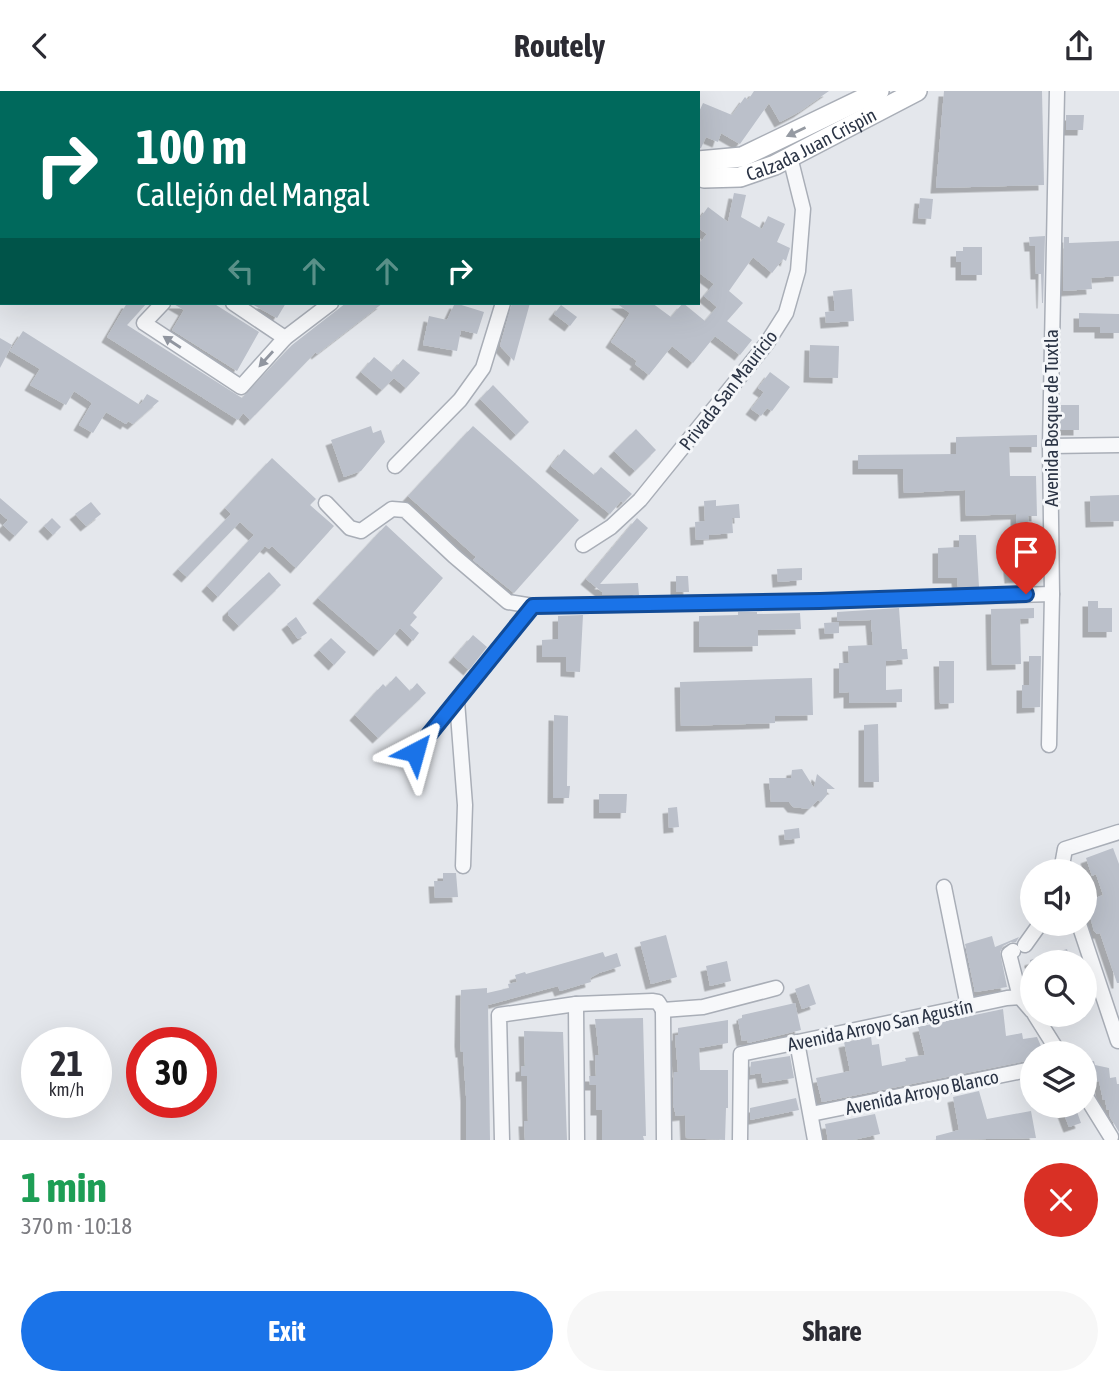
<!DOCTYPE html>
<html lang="en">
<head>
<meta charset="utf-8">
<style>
  :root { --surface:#fff; --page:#f7f7f7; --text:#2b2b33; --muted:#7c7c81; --accent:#1a73e8 }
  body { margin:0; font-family:"Asap Condensed",sans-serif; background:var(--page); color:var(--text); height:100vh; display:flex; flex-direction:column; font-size:26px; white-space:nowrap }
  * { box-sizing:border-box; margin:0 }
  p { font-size:23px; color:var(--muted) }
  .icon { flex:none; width:38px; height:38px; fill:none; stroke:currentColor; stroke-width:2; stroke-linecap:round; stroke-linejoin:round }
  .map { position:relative; height:1049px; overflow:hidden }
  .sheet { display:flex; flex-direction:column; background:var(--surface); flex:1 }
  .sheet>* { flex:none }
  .banner { position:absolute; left:0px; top:0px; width:700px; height:214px; box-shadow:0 7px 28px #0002; background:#00695c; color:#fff; overflow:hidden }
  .tools { position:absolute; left:1020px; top:768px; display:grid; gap:14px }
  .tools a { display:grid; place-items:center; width:77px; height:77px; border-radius:50%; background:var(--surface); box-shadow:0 7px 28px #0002; font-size:35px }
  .speed { position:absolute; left:21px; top:936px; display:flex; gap:14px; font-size:35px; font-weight:700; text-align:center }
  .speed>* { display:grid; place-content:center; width:91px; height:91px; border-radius:50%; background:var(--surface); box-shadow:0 7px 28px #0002; line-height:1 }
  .speed small { font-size:18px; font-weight:400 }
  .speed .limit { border:10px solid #d22; background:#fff; color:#111 }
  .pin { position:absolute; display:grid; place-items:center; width:60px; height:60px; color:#fff; margin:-72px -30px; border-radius:50% 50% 50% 0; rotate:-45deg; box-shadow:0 0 7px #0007 }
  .pin .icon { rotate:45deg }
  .me { position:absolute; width:77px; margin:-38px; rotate:39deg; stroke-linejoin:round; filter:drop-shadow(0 0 5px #0008) }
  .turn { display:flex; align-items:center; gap:24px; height:147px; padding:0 21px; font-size:32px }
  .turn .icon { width:91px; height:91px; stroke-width:2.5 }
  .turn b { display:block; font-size:49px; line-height:60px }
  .lanes { display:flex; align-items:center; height:66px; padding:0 21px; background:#0003; justify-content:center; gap:35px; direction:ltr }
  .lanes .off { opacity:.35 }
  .round { display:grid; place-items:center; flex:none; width:74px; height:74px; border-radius:37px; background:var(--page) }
  .headline { display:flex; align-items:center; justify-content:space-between; height:119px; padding:0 21px }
  h1 { font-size:42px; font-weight:700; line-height:52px; color:#1e9e55 }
  .cta { display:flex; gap:14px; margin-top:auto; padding:14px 21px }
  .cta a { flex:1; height:80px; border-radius:42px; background:var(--accent); color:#fff; font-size:28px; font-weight:700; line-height:80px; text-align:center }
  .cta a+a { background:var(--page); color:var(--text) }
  header { display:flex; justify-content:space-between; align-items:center; height:91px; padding:0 21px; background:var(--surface); font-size:32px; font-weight:700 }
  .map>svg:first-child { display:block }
  .building { fill:#bbc0ca; filter:url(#shadow) }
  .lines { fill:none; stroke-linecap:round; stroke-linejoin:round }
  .minor-casing { stroke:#a9aeb7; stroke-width:17 }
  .secondary-casing { stroke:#a9aeb7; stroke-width:22 }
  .minor { stroke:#f7f8fa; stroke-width:14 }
  .secondary { stroke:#fff; stroke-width:19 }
  .oneway { fill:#959aa2 }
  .oneway2 { fill:#9196a0 }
  .route-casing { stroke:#114b97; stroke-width:18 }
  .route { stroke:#1a73e8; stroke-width:12 }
  .labels { text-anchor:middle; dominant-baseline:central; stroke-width:6; stroke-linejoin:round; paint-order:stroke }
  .street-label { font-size:19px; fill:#2b3445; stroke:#f4f6f9 }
</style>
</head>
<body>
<header><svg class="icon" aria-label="back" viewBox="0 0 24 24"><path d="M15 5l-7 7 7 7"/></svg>Routely<svg class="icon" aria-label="share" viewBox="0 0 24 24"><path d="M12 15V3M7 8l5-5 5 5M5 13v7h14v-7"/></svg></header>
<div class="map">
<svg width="1119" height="1049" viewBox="0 0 1119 1049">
  <defs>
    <filter id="shadow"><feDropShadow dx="-5.5" dy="5.5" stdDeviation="0" flood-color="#0004"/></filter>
  </defs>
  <rect width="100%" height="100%" fill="#e4e7ec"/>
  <!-- building -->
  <g class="building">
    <polygon points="754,0 829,0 799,21 780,31 769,12 740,53 721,42 718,51 706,46 701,57 698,58 698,23 703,12 732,24 745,6 748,9"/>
    <polygon points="944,0 1042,0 1044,94 936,97"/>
    <polygon points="1066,24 1084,24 1083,39 1066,39"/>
    <polygon points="734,102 746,104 741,126 762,138 768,125 785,133 777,151 790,157 786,170 783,168 772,182 753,166 729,200 743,212 727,230 752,249 740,264 715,245 693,272 672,255 649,284 635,273 637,270 611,251 630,222 616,212 652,212 671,226 683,212 705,230 717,216 704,205 714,193 698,181 698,154 707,143 698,137 698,130 708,116 728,131"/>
    <polygon points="920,107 933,108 931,128 918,127"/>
    <polygon points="1045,145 1043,212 1042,212 1041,183 1036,183 1035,155 1030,155 1029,146"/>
    <polygon points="1064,146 1069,146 1069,152 1119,150 1119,185 1091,187 1092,198 1063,200"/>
    <polygon points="963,156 982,156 982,184 961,184 961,171 956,171 956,160 963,160"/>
    <polygon points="852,198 854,230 826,232 825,221 835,220 833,200"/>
    <polygon points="127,212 147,212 127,234 242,307 292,254 346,212 383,212 317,263 316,261 250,329 243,322 238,329 107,246"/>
    <polygon points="172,212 213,212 259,241 237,280 172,239 184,219"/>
    <polygon points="250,212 286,212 277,227"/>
    <polygon points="455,212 484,221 477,243 461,239 457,260 423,254 429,225 447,229"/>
    <polygon points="512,212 530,212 514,270 500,255"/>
    <polygon points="561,214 577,226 570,235 554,223"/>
    <polygon points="1079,222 1119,223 1119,242 1100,242 1100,236 1079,236"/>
    <polygon points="23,240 140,314 147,303 159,310 133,333 128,330 126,333 106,321 93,342 79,334 92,312 74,300 66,314 30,294 40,278 10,260"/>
    <polygon points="0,247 12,254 0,277"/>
    <polygon points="810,254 839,255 838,287 809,286"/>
    <polygon points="374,266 392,281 403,268 420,282 406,297 394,287 382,299 361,281"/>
    <polygon points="770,281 790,296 772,320 767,317 761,325 751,318 764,301 758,297"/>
    <polygon points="493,294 529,331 516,344 480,308"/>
    <rect x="1060" y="314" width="19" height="25"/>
    <polygon points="371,335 373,342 381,339 385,351 361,380 344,386 331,349"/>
    <polygon points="473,335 579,429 514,502 473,469 476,466 408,405"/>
    <polygon points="636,338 656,359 635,380 614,360"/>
    <polygon points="1037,344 1037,356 1009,356 1010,385 1036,385 1037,425 1028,425 1031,459 1024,460 1026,486 1010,487 1007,455 1017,454 1016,423 966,425 965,399 904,402 903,378 858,378 858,364 956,363 956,346"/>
    <polygon points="564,358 594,384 601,376 632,403 623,412 621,410 610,423 551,375"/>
    <polygon points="272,367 316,408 310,414 334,435 296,477 272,455 269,458 265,455 218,506 207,495 254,444 240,431 187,486 178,478 231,423 225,417"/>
    <polygon points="1119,404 1119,430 1091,431 1090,405"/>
    <polygon points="0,407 28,431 15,445 3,434 8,429 0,422"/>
    <polygon points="716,409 716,415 739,413 740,427 732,427 733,442 709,444 709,448 696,449 695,431 705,430 704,410"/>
    <polygon points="91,411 101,423 86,435 75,423"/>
    <polygon points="52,427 61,436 53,444 44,435"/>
    <polygon points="637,427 648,437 600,493 638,492 639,504 602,504 602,501 586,488"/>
    <polygon points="386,434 443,487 413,522 417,526 410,534 419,542 413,550 400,537 379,560 318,507"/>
    <polygon points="959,444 976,444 979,496 958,496 957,487 938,487 938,457 959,456"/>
    <polygon points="802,477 802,489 778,491 777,478"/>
    <polygon points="269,481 281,494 239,535 228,524 228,520"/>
    <polygon points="676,485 688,485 689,501 676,501"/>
    <polygon points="1088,510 1098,510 1098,517 1112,517 1112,541 1088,541"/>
    <polygon points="899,517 902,558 907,558 908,568 886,570 886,599 902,598 902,611 849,612 849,601 839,602 839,572 849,572 848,555 873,554 871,529 837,530 837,521"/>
    <polygon points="1034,517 1034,527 1020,528 1021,573 992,574 991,518"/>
    <polygon points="738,521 757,521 757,523 800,522 801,538 758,539 758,555 699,556 699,525 738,524"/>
    <polygon points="583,524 580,581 566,580 566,566 542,566 542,549 558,548 558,525"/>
    <polygon points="296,526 307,542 298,548 287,533"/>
    <polygon points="839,531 839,542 825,543 824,532"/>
    <polygon points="473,544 487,556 469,579 454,566"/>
    <polygon points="331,547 346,561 334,574 319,559"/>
    <polygon points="1029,565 1041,565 1040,616 1022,617 1022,594 1029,594"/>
    <polygon points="939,570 954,570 954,612 940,613"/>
    <polygon points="396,585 410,600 417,592 426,602 378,647 355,624 383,593 386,596"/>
    <polygon points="812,587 813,624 775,625 775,632 681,635 680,591"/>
    <polygon points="554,624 568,625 567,695 570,695 569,707 553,707"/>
    <polygon points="878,633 879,691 864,691 864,634"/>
    <polygon points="802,678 814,697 817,683 835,698 827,698 827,704 821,711 818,709 809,718 793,716 789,711 771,711 769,687 791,687 792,679"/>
    <polygon points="599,703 627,703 626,722 599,722"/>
    <polygon points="677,716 679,736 669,737 668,717"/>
    <polygon points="799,737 800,747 785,749 784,739"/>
    <polygon points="1113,757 1119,773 1119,892 1117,892 1100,842 1097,843 1094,840 1086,811 1103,804 1096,783 1092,785 1086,767"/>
    <polygon points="443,782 456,782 458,806 435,807 434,790 443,790"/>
    <polygon points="666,844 677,886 651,893 640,851"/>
    <polygon points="992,845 995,856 1019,846 1016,851 1011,851 1003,855 1000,861 1007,896 975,901 965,853"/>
    <polygon points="1067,858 1071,872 1030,872 1030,869"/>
    <polygon points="603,861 605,866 617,862 621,875 599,882 590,887 591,891 580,894 560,900 558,895 488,914 490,1049 466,1049 466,1005 463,961 461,961 460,950 461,899 487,897 487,902 509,897 508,893 517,891 515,884 525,881 526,883"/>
    <polygon points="727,870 731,890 710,895 706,875"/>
    <polygon points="809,893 816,913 802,918 795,898"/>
    <polygon points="795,912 801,939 748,952 747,949 742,950 738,928 742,927 742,924"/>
    <polygon points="1003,918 1006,945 1022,942 1023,948 1037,946 1044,962 1032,962 1031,969 822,1011 816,987 850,980 844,951 871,946 872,954 879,953 882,975 906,970 905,967 925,964 918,936"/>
    <polygon points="643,927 646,1045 643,1045 644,1049 602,1049 602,1019 596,1019 596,994 590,994 589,985 596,985 595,964 599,964 595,928"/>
    <polygon points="728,929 728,952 699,957 700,979 728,979 728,1017 726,1017 725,1049 686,1047 685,1024 676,1025 673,1013 674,981 678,981 675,945 678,944 678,937"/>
    <polygon points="524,940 563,941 567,1049 525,1049 524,1030 528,1030 527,985 521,985 521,976 525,975"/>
    <polygon points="790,965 794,987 763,992 761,982 750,984 751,971"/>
    <polygon points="1094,970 1095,974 1109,977 1110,987 1116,986 1117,993 1119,993 1119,1041 1110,1026 1109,1018 1107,1019 1105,1009 1103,1009 1099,990 1085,992 1085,971"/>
    <polygon points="979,1000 987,1028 1031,1020 1036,1047 936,1049 936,1045 959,1039 953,1006"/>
    <polygon points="796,1007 799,1019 750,1029 750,1017"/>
    <polygon points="1070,1015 1075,1015 1081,1032 1069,1036 1062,1018"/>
    <polygon points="875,1023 880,1043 853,1049 828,1049 825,1033"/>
  </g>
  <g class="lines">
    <!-- minor casing -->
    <g class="minor-casing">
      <g id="minor">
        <polyline points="407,0 408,2"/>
        <polyline points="337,2 339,0"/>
        <polyline points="478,2 479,0"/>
        <polyline points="499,2 502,0"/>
        <polyline points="663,2 665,0"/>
        <polyline points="163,212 144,232 241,296 285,247 331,212"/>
        <polyline points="233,212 285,247"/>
        <polyline points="1050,355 1119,354"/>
        <polyline points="395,375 460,309 483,277 503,212"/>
        <polyline points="326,412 350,437 361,440 392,418 405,419 454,465 508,511 533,515 820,510 1052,503"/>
        <polyline points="583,454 611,436 640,409 767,252 786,222 798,180 803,118 790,66"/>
        <polyline points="457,610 465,714 463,775"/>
        <polyline points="1049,654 1052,503 1050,355 1057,0"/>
        <polyline points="415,661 533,515"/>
        <polyline points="1061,780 1065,758 1119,741"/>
        <polyline points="944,796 968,915"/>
        <polyline points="1079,833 1118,950"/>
        <polyline points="1025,854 1040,833"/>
        <polyline points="1013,860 1009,863 1020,906 1032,920"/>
        <polyline points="576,913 577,1049"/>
        <polyline points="663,919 664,1049"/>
        <polyline points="1035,924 1059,962"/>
        <polyline points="797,951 815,1049"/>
        <polyline points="1085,1004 1111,1046"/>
        <polyline points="811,1023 1032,978"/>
        <polyline points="502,1049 499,924 576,913 652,910 658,911 663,919 703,916 776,897"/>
        <polyline points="740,1049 741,963 1007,907 1020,906"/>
      </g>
    </g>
    <!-- secondary casing -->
    <g class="secondary-casing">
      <g id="secondary">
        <polyline points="560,0 563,2"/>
        <polyline points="698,70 742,66 879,0"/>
        <path id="s1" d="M698,84L704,87L740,86L775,74L917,0"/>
      </g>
    </g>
    <!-- minor -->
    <use href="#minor" class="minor"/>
    <!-- secondary -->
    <use href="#secondary" class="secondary"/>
  </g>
  <!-- one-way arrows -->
  <defs><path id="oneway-solid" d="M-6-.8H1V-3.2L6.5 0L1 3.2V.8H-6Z" transform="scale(1.75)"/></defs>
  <use class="oneway" href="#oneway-solid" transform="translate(796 41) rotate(155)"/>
  <g class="oneway2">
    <use href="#oneway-solid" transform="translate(172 251) rotate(-147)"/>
    <use href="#oneway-solid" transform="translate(266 268) rotate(132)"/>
  </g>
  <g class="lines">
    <!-- route casing -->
    <g class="route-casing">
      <polyline id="route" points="415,661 533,515 820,510 1026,503"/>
    </g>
    <!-- route -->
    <use href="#route" class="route"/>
  </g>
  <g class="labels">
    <!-- street labels -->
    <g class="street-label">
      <text stroke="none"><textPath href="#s1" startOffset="121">Calzada Juan Crispin</textPath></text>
      <text transform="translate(728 299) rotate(-52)">Privada San Mauricio</text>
      <text transform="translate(1051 327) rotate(-90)">Avenida Bosque de Tuxtla</text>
      <text transform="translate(880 934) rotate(-12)">Avenida Arroyo San Agustín</text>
      <text transform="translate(922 1001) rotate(-12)">Avenida Arroyo Blanco</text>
    </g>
  </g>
</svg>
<div class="tools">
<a><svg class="icon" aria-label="sound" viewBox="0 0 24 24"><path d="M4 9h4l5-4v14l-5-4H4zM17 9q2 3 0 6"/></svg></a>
<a><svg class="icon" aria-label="search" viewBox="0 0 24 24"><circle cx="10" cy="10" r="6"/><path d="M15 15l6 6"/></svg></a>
<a><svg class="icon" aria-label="layers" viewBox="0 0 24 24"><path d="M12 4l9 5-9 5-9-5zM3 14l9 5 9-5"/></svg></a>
</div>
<div class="speed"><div>21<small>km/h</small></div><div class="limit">30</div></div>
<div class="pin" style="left:1026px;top:503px;background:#d93025"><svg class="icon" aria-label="arrive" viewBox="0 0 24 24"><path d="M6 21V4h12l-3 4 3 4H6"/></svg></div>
<svg class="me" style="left:415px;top:661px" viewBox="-20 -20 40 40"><path d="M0-17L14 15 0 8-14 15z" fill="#1a73e8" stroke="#fff" stroke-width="4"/></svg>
<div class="banner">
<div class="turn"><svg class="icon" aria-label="right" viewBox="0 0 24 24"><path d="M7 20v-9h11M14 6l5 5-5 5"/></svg><div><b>100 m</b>Callejón del Mangal</div></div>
<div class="lanes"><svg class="icon off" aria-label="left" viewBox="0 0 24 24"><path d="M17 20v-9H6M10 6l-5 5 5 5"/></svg><svg class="icon off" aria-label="ahead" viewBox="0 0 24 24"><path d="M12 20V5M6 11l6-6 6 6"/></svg><svg class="icon off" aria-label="ahead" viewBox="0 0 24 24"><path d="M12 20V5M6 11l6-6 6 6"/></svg><svg class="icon" aria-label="right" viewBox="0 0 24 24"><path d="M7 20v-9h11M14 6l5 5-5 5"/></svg></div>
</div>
</div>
<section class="sheet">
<div class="headline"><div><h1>1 min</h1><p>370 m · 10:18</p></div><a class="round" style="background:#d93025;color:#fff"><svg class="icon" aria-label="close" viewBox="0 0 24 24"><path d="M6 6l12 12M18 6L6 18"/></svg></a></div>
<div class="cta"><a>Exit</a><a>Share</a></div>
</section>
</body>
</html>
